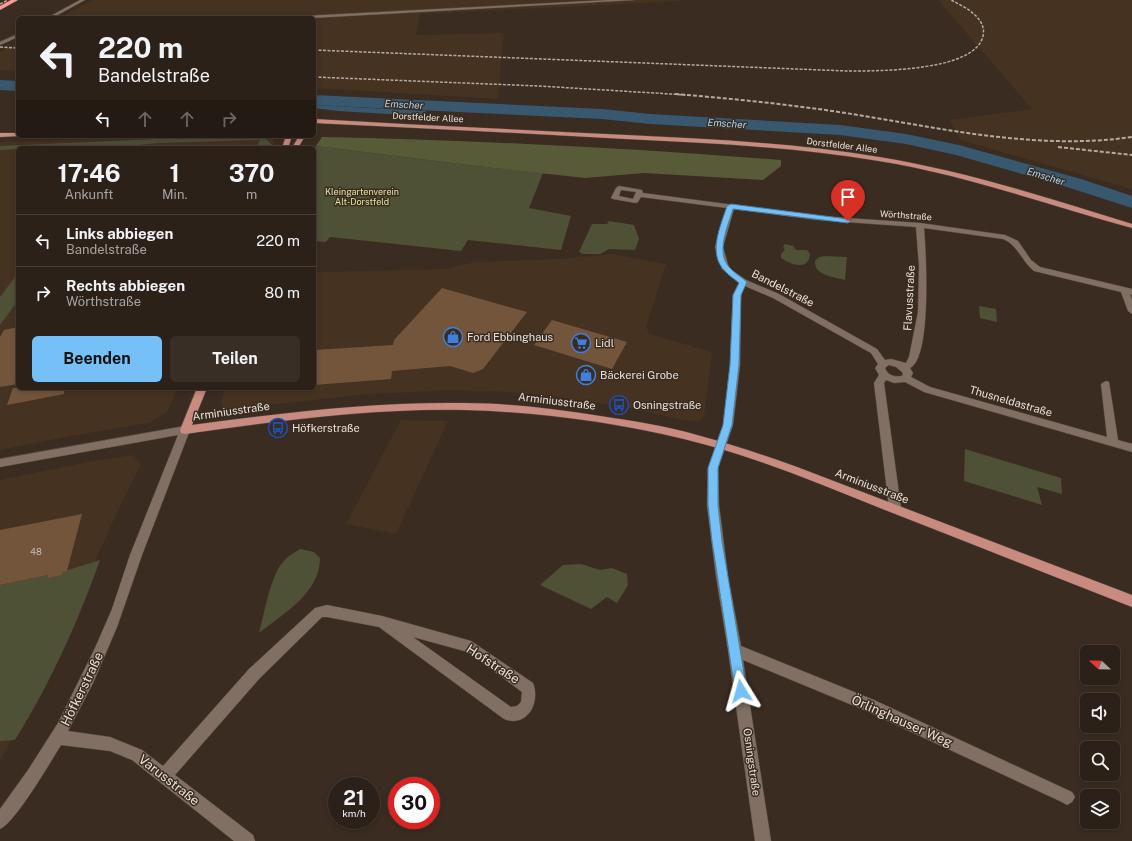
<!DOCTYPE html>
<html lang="de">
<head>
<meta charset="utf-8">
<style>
  :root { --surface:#2c2118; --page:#382e25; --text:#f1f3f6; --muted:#a6a3a2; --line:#483e37; --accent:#75c0f6 }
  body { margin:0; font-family:"Public Sans",sans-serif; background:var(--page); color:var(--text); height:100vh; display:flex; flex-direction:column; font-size:15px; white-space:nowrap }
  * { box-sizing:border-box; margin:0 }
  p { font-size:13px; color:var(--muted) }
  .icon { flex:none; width:22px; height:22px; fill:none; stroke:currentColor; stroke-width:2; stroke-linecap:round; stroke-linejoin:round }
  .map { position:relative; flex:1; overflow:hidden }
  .drawer { position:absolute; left:16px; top:146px; width:300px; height:244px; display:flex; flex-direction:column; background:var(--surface); border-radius:6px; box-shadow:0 2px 6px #0003,0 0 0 1px var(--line) }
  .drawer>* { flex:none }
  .guide { position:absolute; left:16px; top:16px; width:300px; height:122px; border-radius:6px; box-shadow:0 2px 6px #0003,0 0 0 1px var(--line); background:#2c2118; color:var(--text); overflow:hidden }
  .needle { width:26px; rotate:292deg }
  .controls { position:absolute; left:1080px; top:645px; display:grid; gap:8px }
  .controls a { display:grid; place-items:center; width:40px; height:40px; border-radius:6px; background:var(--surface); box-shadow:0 2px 6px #0003,0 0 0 1px var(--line); font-size:20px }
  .speed { position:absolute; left:328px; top:777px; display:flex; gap:8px; font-size:20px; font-weight:700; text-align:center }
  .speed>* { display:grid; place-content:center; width:52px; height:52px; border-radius:50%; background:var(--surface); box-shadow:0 2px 6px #0003,0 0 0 1px var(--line); line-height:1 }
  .speed small { font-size:10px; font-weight:400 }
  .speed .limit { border:6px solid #d22; background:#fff; color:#111 }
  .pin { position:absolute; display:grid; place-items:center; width:34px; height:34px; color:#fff; margin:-41px -17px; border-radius:50% 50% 50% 0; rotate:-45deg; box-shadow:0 0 4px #0007 }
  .pin .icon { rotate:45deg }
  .me { position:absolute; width:44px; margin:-22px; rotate:352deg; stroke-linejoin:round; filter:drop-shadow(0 0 3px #0008) }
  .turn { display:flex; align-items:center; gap:14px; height:84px; padding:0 16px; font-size:18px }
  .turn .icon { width:52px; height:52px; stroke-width:2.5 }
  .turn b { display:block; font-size:28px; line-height:34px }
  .lanes { display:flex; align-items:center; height:38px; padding:0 16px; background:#0003; justify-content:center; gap:20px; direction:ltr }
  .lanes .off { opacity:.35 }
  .eta { display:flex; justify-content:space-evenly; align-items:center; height:68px; text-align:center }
  .eta b { font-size:24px; font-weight:700; line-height:28px }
  .primary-button { display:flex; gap:8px; margin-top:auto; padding:8px 16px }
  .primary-button a { flex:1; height:46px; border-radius:6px; background:var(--accent); color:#111; font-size:16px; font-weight:700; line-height:46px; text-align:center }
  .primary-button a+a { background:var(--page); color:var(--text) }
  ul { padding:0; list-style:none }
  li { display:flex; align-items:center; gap:12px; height:52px; padding:0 16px; border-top:1px solid var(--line) }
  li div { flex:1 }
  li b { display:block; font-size:15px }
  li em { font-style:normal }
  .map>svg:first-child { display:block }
  .built { fill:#453221 }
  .green { fill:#4e5135 }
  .forest { fill:#585b37 }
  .water { fill:#385870 }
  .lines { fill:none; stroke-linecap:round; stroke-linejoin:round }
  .river { fill:#385870; fill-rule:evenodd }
  .building { fill:#73553c }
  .minor-casing { stroke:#55493f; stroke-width:1 }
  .major-casing { stroke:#55493f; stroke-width:1 }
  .highway-casing { stroke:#55493f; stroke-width:1 }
  .minor { fill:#806f62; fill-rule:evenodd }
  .major { fill:#c98a80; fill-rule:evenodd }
  .highway { fill:#fa9c94; fill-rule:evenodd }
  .rail-far1 { stroke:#b6aba2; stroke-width:1.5; stroke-dasharray:3 1.5; stroke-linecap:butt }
  .rail { stroke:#b6aba2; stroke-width:2; stroke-dasharray:4 2; stroke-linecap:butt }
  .route { fill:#75c0f6; stroke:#4c7da0 }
  .labels { text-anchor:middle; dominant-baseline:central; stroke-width:3; stroke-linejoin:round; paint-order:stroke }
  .far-street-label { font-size:9px; fill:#eae1d9; stroke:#3a2c20 }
  .far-park-label { font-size:9px; fill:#dfe5a4; stroke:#3a2c20 }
  .number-label { font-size:9px; fill:#ccbeb2 }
  .far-water-label { font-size:10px; font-style:italic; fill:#a9d5f8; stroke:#3a2c20 }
  .street-label { font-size:11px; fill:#eae1d9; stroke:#3a2c20 }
  .poi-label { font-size:11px; fill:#eae1d9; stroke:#3a2c20; text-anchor:start }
  .near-street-label { font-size:13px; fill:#eae1d9; stroke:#3a2c20 }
</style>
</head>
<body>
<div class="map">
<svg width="1132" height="841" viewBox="0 0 1132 841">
  <rect width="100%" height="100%" fill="#3a2c20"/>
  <!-- built -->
  <g class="built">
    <polygon points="92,0 680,0 682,1 420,14 416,35 504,33 498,99 314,88 314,18 60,18"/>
    <polygon points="938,0 1132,0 1132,189 960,140 950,120 1032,109"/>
    <polygon points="18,42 18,71 0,70 0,52"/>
    <polygon points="177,136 265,136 273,138 274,145 273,148 18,148 18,388 177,388 169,409 165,413 148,423 71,436 0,450 0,142"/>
    <polygon points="612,254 666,264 646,327 650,334 712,352 704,416 699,421 682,420 626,407 542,395 509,392 450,390 357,395 233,409 226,408 221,404 225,388 314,388 314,271 324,272 444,269 475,262 561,259"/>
    <polygon points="401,420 448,421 396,534 346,524"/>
    <polygon points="133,455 141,464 119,508 34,698 0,760 0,480 93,461"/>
  </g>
  <!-- green -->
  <g class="green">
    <polygon points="200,137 262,138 265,138 273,146 272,148 256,148 260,140 159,143 118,147 18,148 18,149 0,150 0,146"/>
    <polygon points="316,146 476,166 543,173 529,208 571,216 561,250 468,240 461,251 330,237 326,242 314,241 314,151"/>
    <polygon points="609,221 634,225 639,239 635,250 609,249 600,254 583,254 579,252 592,224 607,224"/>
    <path d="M785,244L793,246L796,250H807L810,254C809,271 791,265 781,258V254L785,250L783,247Z"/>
    <path d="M826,256L847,257L845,280C835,277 814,276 815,261L819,257Z"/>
    <polygon points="18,273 18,301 0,325 0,297"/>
    <polygon points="979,306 996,309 997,322 980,318"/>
    <polygon points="965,449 1061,478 1062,494 1037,487 1042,505 964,481"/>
    <path d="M300,549L314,552L320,558C320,593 284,613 259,633C264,615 271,574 283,562C288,556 294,553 300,549Z"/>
    <path d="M100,560C77,624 51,682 15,740L0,741V585L48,575V578L61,575L62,572Z"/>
    <polygon points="581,564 600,570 612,568 627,574 628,585 617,603 607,597 591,609 540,585 563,565"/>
  </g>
  <!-- forest -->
  <path class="forest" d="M322,137C475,140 628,148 781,160V166L763,180L644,173L585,178L476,166L316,146Z"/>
  <!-- water -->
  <polygon class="water" points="314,105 426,111 426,112 423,112 422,114 424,115 420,116 338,111 314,108"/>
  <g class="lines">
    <!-- river -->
    <g class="river">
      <polygon points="0,80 18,81 18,91 0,90"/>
      <polygon points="314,95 602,109 650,114 840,125 906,134 959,145 1081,179 1132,196 1132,208 1067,187 956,155 906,144 840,135 650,124 602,119 314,105"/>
    </g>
  </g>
  <!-- building -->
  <g class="building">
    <polygon points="442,288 527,312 483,369 473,373 450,366 392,371 391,379 314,385 314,350 393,345 394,340"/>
    <polygon points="552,320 627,342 612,369 534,345"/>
    <polygon points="18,327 18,384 0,387 0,337 4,330"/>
    <polygon points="13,388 64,388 64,394 7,405"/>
    <polygon points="82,514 67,571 62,572 62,575 48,578 48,575 0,585 0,530"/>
  </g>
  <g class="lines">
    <!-- minor casing -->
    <g class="minor-casing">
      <g id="minor">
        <polygon points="80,0 85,0 52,18 47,18"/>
        <polygon points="608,0 635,0 312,18 283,18 285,17"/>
        <polygon points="18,34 18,37 0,45 0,42"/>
        <path d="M619,186L642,190L643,193L818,216L920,223L1005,235L1018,241L1031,260L1040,267L1132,289V295L1130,294L1132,300V314L1128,311L1121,292L1034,271C1022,262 1018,245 1003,239L924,228C926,251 932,358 910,368L913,373L911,377L930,387L1107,437L1101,384L1106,381L1109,382L1118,440L1132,444V452L924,392L905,382L894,383L886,380L884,383L901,508L899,511L895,513L891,511L889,508L874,383L879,375L875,368L878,364L871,353L773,298L745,286L741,295L740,365L733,425L718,468L719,505L728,576L741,646L874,700L1072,792L1075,797L1072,802L1067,805L1062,802L864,710L743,660L771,841H755L728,650L716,576L707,505L708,468L723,425L730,365L733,295L739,283L722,269L715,247L727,208L641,197L638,202L636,203L613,199L611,198L616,188ZM621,190L636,192L633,199L619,196ZM734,209L818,220L916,227L919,266L918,312L909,357L906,363L891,359L885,360L877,349L779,294L746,280L729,268L723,247ZM889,365L896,367L903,373L902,376C895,377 888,376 885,368Z"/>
        <path d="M185,426L189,427L190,430L142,555L117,627L93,683L68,731L110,737L142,750L163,766L249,669L315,608L327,605L382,616L471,641L533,683C541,704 526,728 504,719L379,627L327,617H322L259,679L175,775L253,835L255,841H234L132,760L110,751L61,745C51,761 15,823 0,829V809L28,770L58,723L95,648L112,609L130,555L178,435L0,467V459ZM413,637L468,652L522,692L521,702L517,706L511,707Z"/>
      </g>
    </g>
    <!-- major casing -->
    <g class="major-casing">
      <g id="major">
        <path d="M314,119C418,125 522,130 626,135C710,139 795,143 879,157C965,171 1048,198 1132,224V228C1047,205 966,175 879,161C795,147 710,143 626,139C522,133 418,128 314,123Z"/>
        <polygon points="0,133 18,133 18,136 20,136 0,137"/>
        <polygon points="286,136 292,136 288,148 282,148"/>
        <polygon points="299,136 305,136 298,148 292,148"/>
        <path d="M197,388H207L192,425C282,413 372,402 462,403C509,403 555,409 600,416C633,421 666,426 697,435C731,444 764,455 797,467L1132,595V607C1048,574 964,541 880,508C816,482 751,455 684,439C613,422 538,412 465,410C371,408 278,421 185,434L181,433L180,430Z"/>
      </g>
    </g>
    <!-- highway casing -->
    <g class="highway-casing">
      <polygon id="highway" points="11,0 18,0 0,10 0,6"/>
    </g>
    <!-- minor -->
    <use href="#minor" class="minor"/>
    <!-- major -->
    <use href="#major" class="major"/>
    <!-- highway -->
    <use href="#highway" class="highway"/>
    <!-- rail-far1 -->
    <g class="rail-far1">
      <polyline points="0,4 8,0"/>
      <polyline points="0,47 18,48"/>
      <path d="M314,50L847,71C876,71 975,72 983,36C987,18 965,7 951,0"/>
      <polyline points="314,77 539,86 687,95"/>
    </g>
    <!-- rail -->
    <g class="rail">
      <path d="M675,94C736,99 797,105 858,115C949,130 1040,150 1132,137"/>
      <polyline points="1058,147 1132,155"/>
    </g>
  </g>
  <!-- route -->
  <path class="route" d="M731,204L848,219L851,221L848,223L733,209C728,226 715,253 730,268C735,274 742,277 747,282L741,295L739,365L732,425L718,468V505L722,541L747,691L746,696L741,698L737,696L735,691L712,541L708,505V468L723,425L730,365L733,295L739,283C735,279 729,276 725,271C707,254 721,225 727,206Z"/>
  <!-- icons -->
  <defs>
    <g id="shop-ring" transform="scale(1)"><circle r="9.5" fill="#3a2c20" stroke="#3f7fe0" stroke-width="1.5"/><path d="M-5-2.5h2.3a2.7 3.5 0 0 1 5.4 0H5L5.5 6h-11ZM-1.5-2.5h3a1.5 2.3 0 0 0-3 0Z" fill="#3f7fe0"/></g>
    <g id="supermarket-ring" transform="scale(1)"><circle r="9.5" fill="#3a2c20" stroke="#3f7fe0" stroke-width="1.5"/><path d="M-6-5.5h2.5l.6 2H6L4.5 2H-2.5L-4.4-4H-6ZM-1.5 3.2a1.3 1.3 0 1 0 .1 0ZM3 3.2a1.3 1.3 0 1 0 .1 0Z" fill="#3f7fe0"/></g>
    <g id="bus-ring" transform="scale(1)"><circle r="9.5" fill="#3a2c20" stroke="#1a4fb4" stroke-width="1.5"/><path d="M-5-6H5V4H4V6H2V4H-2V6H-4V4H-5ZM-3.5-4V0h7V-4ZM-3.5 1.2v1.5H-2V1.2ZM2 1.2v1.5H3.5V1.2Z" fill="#1a4fb4"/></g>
  </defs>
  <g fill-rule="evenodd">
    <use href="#shop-ring" x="453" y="337"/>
    <use href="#supermarket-ring" x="581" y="343"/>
    <use href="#shop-ring" x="586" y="375"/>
    <use href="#bus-ring" x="619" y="405"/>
    <use href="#bus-ring" x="278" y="428"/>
  </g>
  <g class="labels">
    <!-- far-street labels -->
    <g class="far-street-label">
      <text transform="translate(428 117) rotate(3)">Dorstfelder Allee</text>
      <text transform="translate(842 145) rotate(7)">Dorstfelder Allee</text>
      <text transform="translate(906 215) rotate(4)">Wörthstraße</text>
    </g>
    <!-- far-park labels -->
    <g class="far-park-label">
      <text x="362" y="191">Kleingartenverein<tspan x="362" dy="10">Alt-Dorstfeld</tspan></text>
    </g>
    <!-- number labels -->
    <g class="number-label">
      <text x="36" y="551">48</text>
    </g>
    <!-- far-water labels -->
    <g class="far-water-label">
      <text transform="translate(404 104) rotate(3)">Emscher</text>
      <text transform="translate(727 123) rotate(4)">Emscher</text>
      <text transform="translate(1046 176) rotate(17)">Emscher</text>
    </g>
    <!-- street labels -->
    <g class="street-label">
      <text transform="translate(783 288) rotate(27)">Bandelstraße</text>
      <text transform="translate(909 298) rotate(-87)">Flavusstraße</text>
      <text transform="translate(557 401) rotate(7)">Arminiusstraße</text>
      <text transform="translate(1011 401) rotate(16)">Thusneldastraße</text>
      <text transform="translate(231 411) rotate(-8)">Arminiusstraße</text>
      <text transform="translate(872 486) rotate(21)">Arminiusstraße</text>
      <text transform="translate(752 762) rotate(82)">Osningstraße</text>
    </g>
    <!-- poi labels -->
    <g class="poi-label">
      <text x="467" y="337">Ford Ebbinghaus</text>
      <text x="595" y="343">Lidl</text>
      <text x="600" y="375">Bäckerei Grobe</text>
      <text x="633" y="405">Osningstraße</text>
      <text x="292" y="428">Höfkerstraße</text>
    </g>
    <!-- near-street labels -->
    <g class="near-street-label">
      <text transform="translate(493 664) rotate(33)">Hofstraße</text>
      <text transform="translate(82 689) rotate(-64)">Höfkerstraße</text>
      <text transform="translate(902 721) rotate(24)">Örlinghauser Weg</text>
      <text transform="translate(169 780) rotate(38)">Varusstraße</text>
    </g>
  </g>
</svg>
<div class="controls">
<a><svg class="needle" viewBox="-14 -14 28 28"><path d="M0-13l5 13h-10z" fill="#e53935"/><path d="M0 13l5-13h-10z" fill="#a6a3a2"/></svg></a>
<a><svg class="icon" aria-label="sound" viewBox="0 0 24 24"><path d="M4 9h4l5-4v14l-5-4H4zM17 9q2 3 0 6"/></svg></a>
<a><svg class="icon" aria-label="search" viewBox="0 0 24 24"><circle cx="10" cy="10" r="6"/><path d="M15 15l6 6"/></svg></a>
<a><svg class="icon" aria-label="layers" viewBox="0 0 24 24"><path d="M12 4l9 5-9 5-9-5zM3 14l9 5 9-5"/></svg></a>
</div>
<div class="speed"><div>21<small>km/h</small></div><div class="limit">30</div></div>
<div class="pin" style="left:848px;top:221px;background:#d93025"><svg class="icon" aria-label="arrive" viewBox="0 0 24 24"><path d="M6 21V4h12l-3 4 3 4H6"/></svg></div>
<svg class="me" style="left:741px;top:691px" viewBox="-20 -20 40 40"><path d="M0-17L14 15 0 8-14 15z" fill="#75c0f6" stroke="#fff" stroke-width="4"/></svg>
<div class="guide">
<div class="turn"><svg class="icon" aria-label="left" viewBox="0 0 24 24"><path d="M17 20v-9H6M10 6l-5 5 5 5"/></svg><div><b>220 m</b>Bandelstraße</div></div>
<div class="lanes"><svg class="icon" aria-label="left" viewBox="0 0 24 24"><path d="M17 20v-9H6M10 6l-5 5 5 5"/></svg><svg class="icon off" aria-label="ahead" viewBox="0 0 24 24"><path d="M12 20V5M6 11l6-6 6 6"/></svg><svg class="icon off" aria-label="ahead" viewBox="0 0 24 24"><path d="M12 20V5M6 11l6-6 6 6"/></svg><svg class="icon off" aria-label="right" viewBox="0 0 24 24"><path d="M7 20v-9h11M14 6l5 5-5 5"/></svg></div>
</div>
<section class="drawer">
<div class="eta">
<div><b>17:46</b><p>Ankunft</p></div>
<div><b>1</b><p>Min.</p></div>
<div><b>370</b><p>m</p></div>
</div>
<ul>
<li><svg class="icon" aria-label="left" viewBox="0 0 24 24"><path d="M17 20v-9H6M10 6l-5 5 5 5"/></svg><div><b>Links abbiegen</b><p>Bandelstraße</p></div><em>220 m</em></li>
<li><svg class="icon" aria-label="right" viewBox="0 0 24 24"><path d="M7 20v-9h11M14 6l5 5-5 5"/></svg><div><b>Rechts abbiegen</b><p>Wörthstraße</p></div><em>80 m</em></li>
</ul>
<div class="primary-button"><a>Beenden</a><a>Teilen</a></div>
</section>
</div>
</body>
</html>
